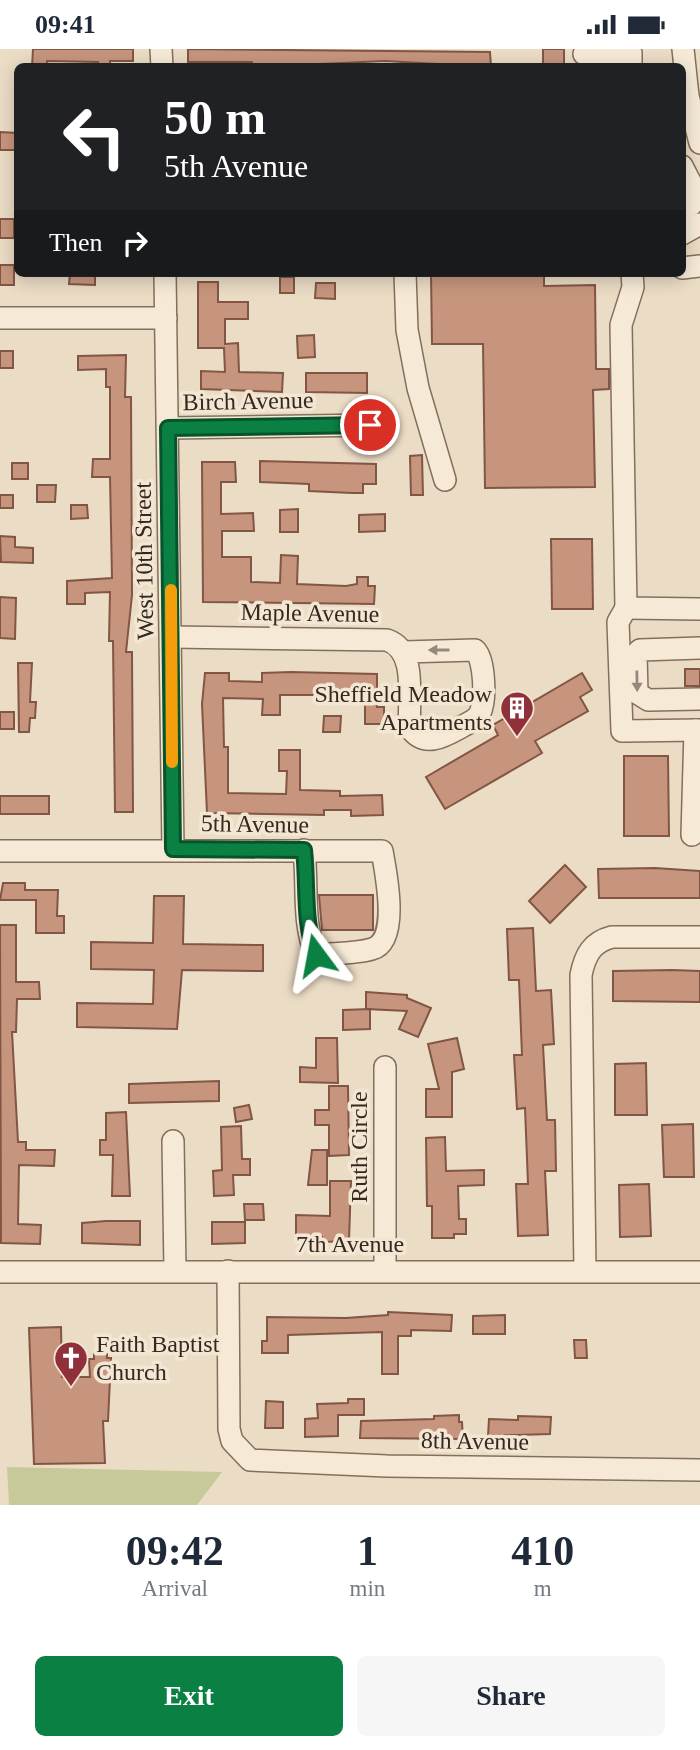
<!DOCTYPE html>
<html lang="en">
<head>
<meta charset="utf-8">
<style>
  :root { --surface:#fff; --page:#f6f6f7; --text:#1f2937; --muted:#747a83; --accent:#0b8043 }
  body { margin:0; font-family:"Times New Roman",serif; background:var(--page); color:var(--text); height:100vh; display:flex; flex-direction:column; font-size:26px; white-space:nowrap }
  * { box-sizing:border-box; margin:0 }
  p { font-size:23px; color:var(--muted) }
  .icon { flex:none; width:38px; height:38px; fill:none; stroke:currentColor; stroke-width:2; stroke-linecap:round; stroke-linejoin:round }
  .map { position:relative; height:1456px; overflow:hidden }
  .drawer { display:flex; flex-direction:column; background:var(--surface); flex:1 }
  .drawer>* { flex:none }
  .hud { position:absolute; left:14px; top:14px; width:672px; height:214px; border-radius:10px; box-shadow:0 4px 18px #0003; background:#202124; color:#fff; overflow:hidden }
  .pin { position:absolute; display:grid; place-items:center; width:60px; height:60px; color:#fff; margin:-30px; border:4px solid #fff; border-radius:50%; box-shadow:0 2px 7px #0007 }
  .me { position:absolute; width:77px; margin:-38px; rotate:347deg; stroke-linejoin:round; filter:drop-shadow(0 0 5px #0008) }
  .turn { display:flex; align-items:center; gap:24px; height:147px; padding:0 35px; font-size:32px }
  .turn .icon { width:91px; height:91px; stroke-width:2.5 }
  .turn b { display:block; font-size:49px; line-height:60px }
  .then { display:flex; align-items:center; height:66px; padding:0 35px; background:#0003; gap:14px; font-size:26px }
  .eta { display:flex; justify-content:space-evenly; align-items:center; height:119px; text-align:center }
  .eta b { font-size:42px; font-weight:700; line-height:49px }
  .button { display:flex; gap:14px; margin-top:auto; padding:14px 35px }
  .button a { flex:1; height:80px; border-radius:10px; background:var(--accent); color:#fff; font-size:28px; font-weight:700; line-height:80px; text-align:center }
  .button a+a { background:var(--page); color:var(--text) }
  .status { display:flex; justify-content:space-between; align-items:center; height:49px; padding:0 35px; background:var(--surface); direction:ltr }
  .status svg { height:19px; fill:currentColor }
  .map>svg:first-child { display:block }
  .green { fill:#c8c999 }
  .building { fill:#c7957d; stroke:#825644; stroke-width:2 }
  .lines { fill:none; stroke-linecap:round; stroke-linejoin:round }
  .minor-casing { stroke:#856e5c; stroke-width:24 }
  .minor { stroke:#f6ead7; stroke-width:21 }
  .oneway { fill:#96897b }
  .route-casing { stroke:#07532c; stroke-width:18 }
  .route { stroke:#0b8043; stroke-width:12 }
  .slow { stroke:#f59e0b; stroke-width:12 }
  .labels { text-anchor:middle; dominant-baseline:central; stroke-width:7; stroke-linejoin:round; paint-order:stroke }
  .street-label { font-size:24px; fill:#36281f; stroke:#f3e7d4 }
  .poi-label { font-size:24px; fill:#36281f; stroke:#f3e7d4; text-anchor:end }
</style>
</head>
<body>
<div class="status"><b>09:41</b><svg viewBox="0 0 49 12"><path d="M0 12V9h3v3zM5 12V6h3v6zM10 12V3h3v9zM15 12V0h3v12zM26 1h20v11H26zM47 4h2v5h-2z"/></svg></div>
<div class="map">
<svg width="700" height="1456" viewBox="0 0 700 1456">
  <rect width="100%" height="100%" fill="#ebdcc5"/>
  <!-- green -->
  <polygon class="green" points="7,1418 222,1423 197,1456 9,1456"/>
  <!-- building -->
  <g class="building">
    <polygon points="33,0 133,0 133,12 110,12 110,18 98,18 98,13 47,12 47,18 32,18"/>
    <polygon points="188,0 490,3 491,18 385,12 252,18 252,13 188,13"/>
    <rect x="543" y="0" width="21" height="18"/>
    <polygon points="0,83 17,84 16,101 0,101"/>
    <rect x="0" y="170" width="14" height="19"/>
    <rect x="0" y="216" width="14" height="20"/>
    <polygon points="70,224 95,224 95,236 69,235"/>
    <polygon points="431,224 544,224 544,237 595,236 596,320 609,320 609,340 593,341 595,438 485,439 483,295 432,295"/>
    <rect x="280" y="228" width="14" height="16"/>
    <polygon points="198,233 218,233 218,253 248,253 248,270 225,270 225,295 238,294 239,323 283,324 282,343 201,340 201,322 225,323 224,299 198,299"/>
    <polygon points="316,234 335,234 335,250 315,249"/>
    <polygon points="314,286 315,308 298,309 297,287"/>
    <rect x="0" y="302" width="13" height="17"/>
    <polygon points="126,306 125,348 131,348 132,546 126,603 132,603 133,763 115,763 113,592 109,592 110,543 85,544 85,555 67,555 67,532 112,529 110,428 92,428 93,410 110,410 110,338 106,338 106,320 78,321 78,307"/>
    <polygon points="306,324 367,324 367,344 306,343"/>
    <polygon points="422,406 423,446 411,446 410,407"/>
    <polygon points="260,412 376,415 376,435 363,435 363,444 352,444 309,442 309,435 260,433"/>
    <polygon points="202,413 235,413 236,433 221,433 221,465 253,464 254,482 222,482 222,508 251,508 251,533 280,534 281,506 298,507 297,535 346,537 357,535 357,528 368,528 368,537 375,537 374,555 203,553"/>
    <rect x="12" y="414" width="16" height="16"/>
    <polygon points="37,436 56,436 55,453 37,453"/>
    <rect x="0" y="446" width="13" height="13"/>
    <polygon points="71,456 87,456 88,469 71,470"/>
    <polygon points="298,460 298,483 280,483 280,461"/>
    <polygon points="385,465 385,482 359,483 359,466"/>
    <polygon points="0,487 15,488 15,498 33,499 33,514 1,513"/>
    <polygon points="551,490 592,490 593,560 552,560"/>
    <polygon points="0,548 16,549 15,590 0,589"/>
    <polygon points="18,614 32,614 30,653 36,653 35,669 30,669 29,683 19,683"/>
    <rect x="685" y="620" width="15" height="17"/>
    <polygon points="291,623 377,625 377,658 384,658 384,675 365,675 365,646 280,646 280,666 262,666 263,650 223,649 224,698 228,698 228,744 286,745 287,722 279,722 279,701 300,701 300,741 340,742 340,747 382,746 383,766 351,767 351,761 324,761 324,766 207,764 202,655 205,624 229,624 229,632 262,633 262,624"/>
    <polygon points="582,624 592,641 580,648 588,662 535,692 542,704 445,760 426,728 498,686 493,676"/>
    <rect x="0" y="663" width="14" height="17"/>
    <polygon points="324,667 341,667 340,683 323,683"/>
    <polygon points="624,707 668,707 669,787 624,787"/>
    <rect x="0" y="747" width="49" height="18"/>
    <polygon points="565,816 586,838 550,874 529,852"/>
    <polygon points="655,819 700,822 700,849 599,849 598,820"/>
    <polygon points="3,834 25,834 25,841 58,841 57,867 64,867 64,884 36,884 36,851 0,851"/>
    <polygon points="319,846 373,846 373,881 322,881"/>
    <polygon points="154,847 184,847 183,895 263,896 263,922 182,921 177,980 77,978 77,954 153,955 154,921 91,920 91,893 153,894"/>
    <polygon points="0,876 16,876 16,933 39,933 40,950 17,950 16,983 12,983 18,1093 26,1093 26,1101 55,1101 54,1117 19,1116 18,1175 41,1176 40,1195 1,1194"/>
    <polygon points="533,879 536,942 551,941 554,995 543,996 547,1071 555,1071 556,1122 545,1122 548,1186 518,1187 516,1135 528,1135 525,1059 517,1060 514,1006 522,1006 519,931 509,931 507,880"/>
    <polygon points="672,921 700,922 700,953 613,952 613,922"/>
    <polygon points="366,943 407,946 407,949 431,959 418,988 399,980 407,962 366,960"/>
    <polygon points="370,960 370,980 343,981 343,961"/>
    <polygon points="316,989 337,989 338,1034 300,1033 300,1018 316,1019"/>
    <polygon points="457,989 464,1020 452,1023 452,1068 426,1068 426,1040 439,1040 428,995"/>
    <polygon points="646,1014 647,1066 615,1066 615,1015"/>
    <polygon points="219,1032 219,1052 129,1054 129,1035"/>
    <polygon points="329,1037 348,1037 349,1106 329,1107 329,1076 315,1076 315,1061 329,1061"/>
    <polygon points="249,1056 252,1070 236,1073 234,1059"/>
    <polygon points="126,1063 130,1147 112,1147 113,1106 100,1106 100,1091 106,1091 106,1064"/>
    <polygon points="693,1075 694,1128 664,1128 662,1076"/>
    <polygon points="241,1077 242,1110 250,1110 250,1126 233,1126 234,1146 214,1147 213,1122 222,1121 221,1078"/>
    <polygon points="445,1088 446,1122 484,1121 484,1136 458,1137 459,1170 466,1170 466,1185 454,1185 454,1189 432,1189 432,1157 427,1157 426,1089"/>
    <polygon points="312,1101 327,1101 327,1136 308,1136"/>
    <polygon points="330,1132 351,1132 349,1192 322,1193 322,1188 296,1187 296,1166 330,1167"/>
    <polygon points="649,1135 651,1187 620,1188 619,1136"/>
    <polygon points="244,1155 263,1155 264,1171 245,1171"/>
    <polygon points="106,1172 140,1172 140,1196 82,1194 82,1174"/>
    <polygon points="212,1173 245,1173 245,1194 212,1195"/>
    <polygon points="388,1263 452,1266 451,1282 411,1281 411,1287 398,1287 398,1325 382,1325 382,1283 288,1286 288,1304 262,1304 262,1292 267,1292 267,1268 346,1269 388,1266"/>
    <polygon points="505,1266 505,1285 473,1285 473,1267"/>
    <polygon points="61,1278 62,1328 90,1328 89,1310 94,1310 94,1305 107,1305 107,1309 111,1309 108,1372 103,1372 105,1414 34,1415 29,1279"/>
    <polygon points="574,1291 586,1291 587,1309 575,1309"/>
    <polygon points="348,1350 364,1350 364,1366 338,1366 338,1387 305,1388 305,1370 318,1369 317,1355 348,1354"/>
    <polygon points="266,1352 283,1353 283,1379 265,1379"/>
    <polygon points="459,1366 459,1373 462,1373 463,1390 360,1389 361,1372 434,1370 434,1367"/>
    <polygon points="518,1367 551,1368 550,1385 488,1387 489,1370 518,1371"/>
  </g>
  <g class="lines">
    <!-- minor casing -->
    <g class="minor-casing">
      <g id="minor">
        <polyline points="161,0 162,18"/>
        <polyline points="683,0 688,47 700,94"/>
        <polyline points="584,5 631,4 631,18"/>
        <polyline points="682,117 696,144 691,156 682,162"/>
        <polyline points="682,185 700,175"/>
        <polyline points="682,219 700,217"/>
        <polyline points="165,224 173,800"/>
        <polyline points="405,224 407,281 418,339 445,431"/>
        <polyline points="632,224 633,238 621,276 626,559 700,560"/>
        <polyline points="0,269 166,269"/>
        <polyline points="168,379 370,376"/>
        <polyline points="626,559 618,573 622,682 700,681"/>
        <path d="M172,588L387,591C419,602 407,652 410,679C425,700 445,687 463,677C468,674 477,671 480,664C486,651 485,611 475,601L404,603"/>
        <polyline points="700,599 640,601 636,605 637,644 648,651 700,650"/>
        <polyline points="692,786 695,681"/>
        <path d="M0,802H382C386,824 400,892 372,900C355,905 333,904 316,906C302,874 308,836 304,801"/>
        <polyline points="173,1092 175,1222"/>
        <polyline points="385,1221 385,1018"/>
        <polyline points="228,1222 229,1380 232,1392 250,1411 387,1417 700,1421"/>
        <path d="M585,1222L581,926C585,906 592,893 612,888H700"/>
        <polyline points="0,1223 700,1223"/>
      </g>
    </g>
    <!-- minor -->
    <use href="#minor" class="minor"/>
  </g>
  <!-- one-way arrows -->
  <defs><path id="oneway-solid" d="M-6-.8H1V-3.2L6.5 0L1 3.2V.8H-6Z" transform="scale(1.75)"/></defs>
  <g class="oneway">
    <use href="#oneway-solid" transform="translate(439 601) rotate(180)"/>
    <use href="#oneway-solid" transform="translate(637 632) rotate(89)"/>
  </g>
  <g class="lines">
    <!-- route casing -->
    <g class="route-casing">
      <path id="route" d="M316,906C303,874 308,836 304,801L173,800L168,379L370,376"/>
    </g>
    <!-- route -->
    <use href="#route" class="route"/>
    <!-- slow -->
    <polyline class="slow" points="171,541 172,713"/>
  </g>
  <!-- icons -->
  <defs>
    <g id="building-pin" transform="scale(1.75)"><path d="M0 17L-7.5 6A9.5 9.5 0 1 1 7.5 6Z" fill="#90303a" stroke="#f3e7d4"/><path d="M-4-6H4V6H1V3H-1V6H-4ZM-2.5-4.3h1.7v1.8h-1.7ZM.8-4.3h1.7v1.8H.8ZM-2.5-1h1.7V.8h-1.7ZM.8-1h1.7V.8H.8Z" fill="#fff"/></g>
    <g id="church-pin" transform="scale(1.75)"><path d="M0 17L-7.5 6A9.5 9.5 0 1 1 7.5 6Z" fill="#90303a" stroke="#f3e7d4"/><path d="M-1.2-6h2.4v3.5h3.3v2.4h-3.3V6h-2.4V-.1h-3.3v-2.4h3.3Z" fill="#fff"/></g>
  </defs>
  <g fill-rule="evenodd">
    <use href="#building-pin" x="517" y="659"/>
    <use href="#church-pin" x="71" y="1309"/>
  </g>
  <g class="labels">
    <!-- street labels -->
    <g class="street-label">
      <text transform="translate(248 352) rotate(-1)">Birch Avenue</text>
      <text transform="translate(144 512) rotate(-91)">West 10th Street</text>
      <text transform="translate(310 564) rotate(1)">Maple Avenue</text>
      <text transform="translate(255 775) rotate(1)">5th Avenue</text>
      <text transform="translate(359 1098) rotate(-90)">Ruth Circle</text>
      <text x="350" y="1195">7th Avenue</text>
      <text transform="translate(475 1392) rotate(1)">8th Avenue</text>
    </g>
    <!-- poi labels -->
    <g class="poi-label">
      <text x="492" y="645">Sheffield Meadow<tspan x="492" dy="28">Apartments</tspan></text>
      <text x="96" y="1295" text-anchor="start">Faith Baptist<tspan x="96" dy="28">Church</tspan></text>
    </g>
  </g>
</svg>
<div class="pin" style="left:370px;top:376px;background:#d93025"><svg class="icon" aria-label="arrive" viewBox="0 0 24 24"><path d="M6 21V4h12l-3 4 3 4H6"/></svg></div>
<svg class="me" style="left:316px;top:906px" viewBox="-20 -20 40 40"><path d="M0-17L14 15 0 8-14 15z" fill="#0b8043" stroke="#fff" stroke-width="4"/></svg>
<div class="hud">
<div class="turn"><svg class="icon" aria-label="left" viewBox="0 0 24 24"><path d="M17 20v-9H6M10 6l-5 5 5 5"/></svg><div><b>50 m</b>5th Avenue</div></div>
<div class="then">Then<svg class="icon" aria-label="right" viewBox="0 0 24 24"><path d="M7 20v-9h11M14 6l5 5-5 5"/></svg></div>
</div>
</div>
<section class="drawer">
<div class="eta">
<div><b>09:42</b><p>Arrival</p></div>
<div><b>1</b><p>min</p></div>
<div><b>410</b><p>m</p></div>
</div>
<div class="button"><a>Exit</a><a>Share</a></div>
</section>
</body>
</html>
